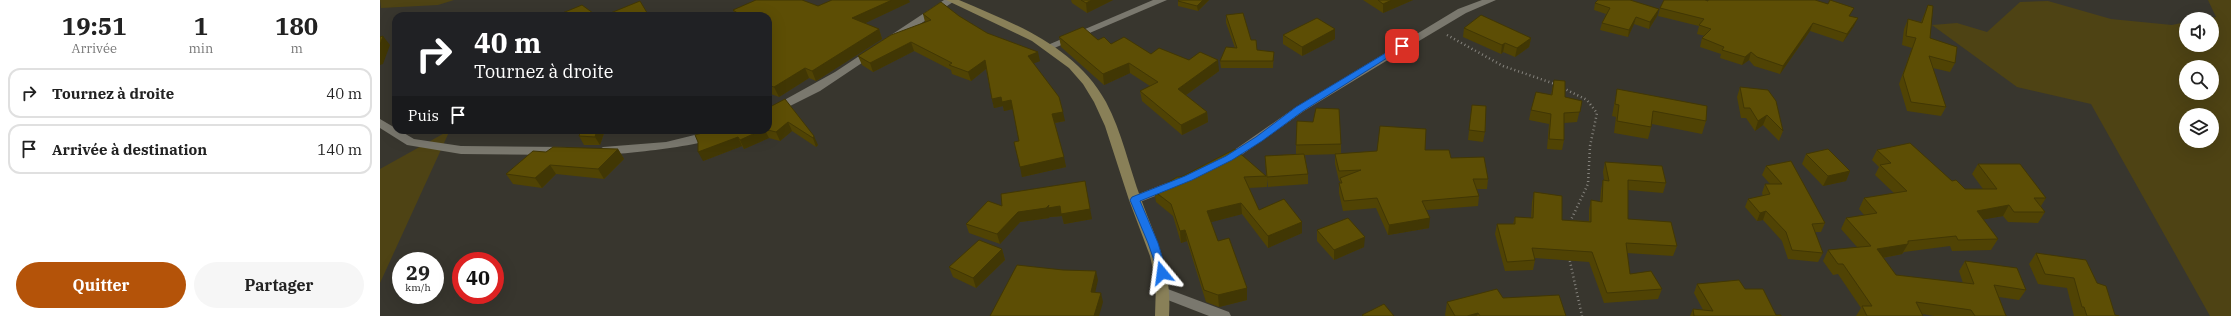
<!DOCTYPE html>
<html lang="fr">
<head>
<meta charset="utf-8">
<style>
  :root { --surface:#fff; --page:#f6f6f6; --text:#222; --muted:#767676; --line:#e0e0e0; --accent:#b45309 }
  body { margin:0; font-family:"IBM Plex Serif",serif; background:var(--page); color:var(--text); height:100vh; display:flex; flex-direction:column; font-size:15px; white-space:nowrap }
  * { box-sizing:border-box; margin:0 }
  p { font-size:13px; color:var(--muted) }
  .icon { flex:none; width:22px; height:22px; fill:none; stroke:currentColor; stroke-width:2; stroke-linecap:round; stroke-linejoin:round }
  .map { position:relative; flex:1; overflow:hidden }
  .sheet { display:flex; flex-direction:column; background:var(--surface); width:380px }
  .sheet>* { flex:none }
  .top-card { position:absolute; left:12px; top:12px; width:380px; height:122px; border-radius:12px; box-shadow:0 4px 16px #0002; background:#202124; color:#fff; overflow:hidden }
  .fabs { position:absolute; left:1799px; top:12px; display:grid; gap:8px }
  .fabs a { display:grid; place-items:center; width:40px; height:40px; border-radius:50%; background:var(--surface); box-shadow:0 4px 16px #0002; font-size:20px }
  .speed { position:absolute; left:12px; top:252px; display:flex; gap:8px; font-size:20px; font-weight:700; text-align:center }
  .speed>* { display:grid; place-content:center; width:52px; height:52px; border-radius:50%; background:var(--surface); box-shadow:0 4px 16px #0002; line-height:1 }
  .speed small { font-size:10px; font-weight:400 }
  .speed .limit { border:6px solid #d22; background:#fff; color:#111 }
  .pin { position:absolute; display:grid; place-items:center; width:34px; height:34px; color:#fff; margin:-17px; border-radius:8px; box-shadow:0 2px 6px #0006 }
  .me { position:absolute; width:44px; margin:-22px; rotate:344deg; stroke-linejoin:round; filter:drop-shadow(0 0 3px #0008) }
  .turn { display:flex; align-items:center; gap:14px; height:84px; padding:0 16px; font-size:18px }
  .turn .icon { width:52px; height:52px; stroke-width:2.5 }
  .turn b { display:block; font-size:28px; line-height:34px }
  .then { display:flex; align-items:center; height:38px; padding:0 16px; background:#0003; gap:8px; font-size:15px }
  .eta { display:flex; justify-content:space-evenly; align-items:center; height:68px; text-align:center }
  .eta b { font-size:24px; font-weight:800; line-height:28px }
  .cta { display:flex; gap:8px; margin-top:auto; padding:8px 16px }
  .cta a { flex:1; height:46px; border-radius:24px; background:var(--accent); color:#fff; font-size:16px; font-weight:800; line-height:46px; text-align:center }
  .cta a+a { background:var(--page); color:var(--text) }
  ul { padding:0; list-style:none }
  li { display:flex; align-items:center; gap:12px; height:50px; margin:0 8px 6px; padding:0 8px; border:2px solid var(--line); border-radius:12px }
  li div { flex:1 }
  li b { display:block; font-size:15px }
  li em { font-style:normal }
  main { display:flex; flex:1; min-height:0 }
  .map>svg:first-child { display:block }
  .green { fill:#4e4314; fill-rule:evenodd }
  .lines { fill:none; stroke-linecap:round; stroke-linejoin:round }
  .path { stroke:#86847e; stroke-width:2.5; stroke-dasharray:1 3; stroke-linecap:butt }
  .street { fill:#7a786e; fill-rule:evenodd }
  .secondary { fill:#898058; fill-rule:evenodd }
  .wall { fill:#504304 }
  .shaded-wall { fill:#413704 }
  .building { fill:#5d4e05; stroke:#413704 }
  .route { fill:#1a73e8; stroke:#114b97 }
</style>
</head>
<body>
<main>
<section class="sheet">
<div class="eta">
<div><b>19:51</b><p>Arrivée</p></div>
<div><b>1</b><p>min</p></div>
<div><b>180</b><p>m</p></div>
</div>
<ul>
<li><svg class="icon" aria-label="right" viewBox="0 0 24 24"><path d="M7 20v-9h11M14 6l5 5-5 5"/></svg><div><b>Tournez à droite</b></div><em>40 m</em></li>
<li><svg class="icon" aria-label="arrive" viewBox="0 0 24 24"><path d="M6 21V4h12l-3 4 3 4H6"/></svg><div><b>Arrivée à destination</b></div><em>140 m</em></li>
</ul>
<div class="cta"><a>Quitter</a><a>Partager</a></div>
</section>
<div class="map">
<svg width="1851" height="316" viewBox="0 0 1851 316">
  <rect width="100%" height="100%" fill="#38362e"/>
  <!-- green -->
  <g class="green">
    <polygon points="0,0 74,0 58,5 1,8"/>
    <path d="M1828,0H1851V316H1830L1711,104L1637,87L1552,25L1577,23L1607,32L1640,2L1668,1L1731,19L1792,25L1806,22V45H1832V19H1824L1836,17ZM1806,67H1832V93H1806ZM1806,115H1832V141H1806Z"/>
    <polygon points="70,130 0,283 0,169"/>
  </g>
  <g class="lines">
    <!-- path -->
    <g class="path">
      <polyline points="1067,35 1123,66 1175,84"/>
      <polyline points="1183,88 1207,100 1217,113 1210,146 1208,184 1190,222"/>
      <polyline points="1189,257 1202,316"/>
    </g>
    <!-- street -->
    <g class="street">
      <polygon points="564,0 576,0 440,91 388,117 388,109 455,72"/>
      <polygon points="773,0 787,0 672,49 664,49 663,47"/>
      <polygon points="1102,0 1116,0 1086,13 1039,41 924,111 850,163 846,164 840,160 916,107 1078,9"/>
      <polygon points="0,119 34,139 81,146 185,147 191,151 185,155 81,154 27,145 0,128"/>
      <path d="M335,130H353C343,145 243,154 223,155L217,151L223,147L286,142Z"/>
      <polygon points="789,182 793,183 795,186 793,189 755,204 749,200 751,197"/>
      <polygon points="785,288 849,312 851,316 829,316 780,297 778,293 780,289"/>
    </g>
    <!-- secondary -->
    <path class="secondary" d="M566,0H579C635,24 695,46 726,102C742,132 749,167 761,199C777,243 792,268 789,316H775L776,283L770,256L749,200L725,126L714,102L703,84L689,68L652,41Z"/>
  </g>
  <!-- wall -->
  <g class="wall">
    <polygon points="691,0 733,0 707,13 692,3"/>
    <polygon points="829,0 818,11 798,6 798,1"/>
    <polygon points="983,0 1033,0 1003,13"/>
    <polygon points="1328,1 1471,16 1474,26 1463,42 1430,31 1400,74 1374,66 1369,60 1362,65 1340,58 1341,54 1320,47 1322,38 1325,36 1317,34 1319,26 1278,16 1280,8"/>
    <polygon points="530,2 485,23 499,29 502,39 436,81 429,78 399,97 388,93 388,16 356,16 353,10"/>
    <polygon points="1215,3 1277,16 1269,29 1254,24 1248,37 1220,30 1222,23 1226,14 1214,10"/>
    <polygon points="1548,5 1550,38 1575,63 1570,72 1553,68 1566,107 1561,116 1527,111 1519,84 1532,48 1522,45 1524,29 1528,19 1541,22"/>
    <polygon points="543,14 579,16 607,33 660,61 653,63 685,121 675,123 686,167 642,177 639,141 633,109 624,111 623,106 614,108 612,99 606,69 591,81 572,74 571,70 534,51 493,72 482,65 478,56 545,22"/>
    <polygon points="846,15 877,50 894,52 893,68 841,68 840,61 855,48 846,23"/>
    <polygon points="1084,28 1151,38 1149,47 1135,57 1123,52 1121,54 1083,37"/>
    <polygon points="903,35 955,39 922,56 903,44"/>
    <polygon points="679,37 718,40 771,54 809,60 839,71 806,95 827,112 828,122 802,135 762,101 760,91 770,86 750,73 724,85 681,47"/>
    <polygon points="1174,80 1185,97 1202,101 1197,122 1184,123 1184,140 1182,150 1167,149 1169,124 1149,120 1151,110 1171,95"/>
    <polygon points="1360,87 1403,131 1399,141 1383,125 1375,131 1366,118 1361,118 1357,97"/>
    <polygon points="1237,89 1326,121 1322,134 1272,124 1268,139 1234,133 1236,117 1232,116"/>
    <polygon points="405,99 438,145 436,147 412,131 400,141 389,138 364,149 362,146 323,161 333,130 388,130 388,108"/>
    <polygon points="1092,105 1105,132 1103,142 1088,140"/>
    <polygon points="201,130 225,130 220,145 204,145 199,136"/>
    <polygon points="961,144 961,154 925,155 928,174 928,184 888,187 887,179 887,187 869,188 879,210 922,222 922,233 888,248 862,214 831,222 838,241 867,288 867,300 839,307 826,302 807,241 801,243 793,216 776,202 774,191 797,177 886,175 885,156 916,154 916,145"/>
    <polygon points="238,149 244,159 224,179 176,174 162,188 133,184 126,174 166,152"/>
    <polygon points="1045,150 1071,158 1108,179 1107,189 1097,189 1099,196 1098,206 1047,210 1049,228 1008,235 996,208 963,211 959,193 959,183 960,183 960,181 959,181 955,164 955,154"/>
    <polygon points="1497,150 1572,181 1585,189 1603,189 1592,174 1598,164 1666,198 1661,206 1665,212 1658,223 1628,222 1623,216 1603,219 1618,239 1611,250 1572,251 1570,246 1524,252 1522,254 1503,258 1516,275 1583,283 1579,271 1585,261 1646,290 1639,300 1619,297 1626,316 1627,316 1554,316 1542,314 1543,316 1476,316 1481,308 1458,274 1453,275 1443,261 1448,250 1477,247 1461,229 1466,218 1484,215 1479,209 1484,198 1514,193 1495,175 1499,167 1492,160"/>
    <polygon points="1426,154 1470,171 1466,181 1443,186 1422,164"/>
    <polygon points="1225,162 1286,183 1283,193 1248,190 1248,219 1297,246 1293,256 1247,253 1250,274 1282,289 1278,299 1224,303 1209,262 1155,258 1155,260 1153,270 1125,271 1115,234 1117,224 1133,224 1135,217 1151,218 1152,202 1154,192 1182,220 1209,221 1209,210 1211,200 1220,202 1221,190 1223,180 1224,180 1223,172"/>
    <polygon points="1386,166 1445,223 1441,232 1435,232 1443,253 1438,262 1408,259 1402,241 1383,220 1377,221 1365,207 1368,199 1383,196 1382,193 1385,184 1390,184 1382,175"/>
    <polygon points="622,206 712,219 684,224 682,216 670,217 670,216 669,218 640,222 620,244 589,233 586,224"/>
    <polygon points="937,230 984,247 954,260 937,241"/>
    <polygon points="622,249 625,260 596,288 573,277 569,267"/>
    <polygon points="1656,253 1717,283 1735,315 1739,316 1694,316 1687,288 1658,284 1649,264"/>
    <polygon points="1317,284 1365,289 1396,315 1401,316 1310,316 1313,309 1323,310 1314,293"/>
    <polygon points="1123,298 1186,316 1066,316 1065,315 1067,302"/>
  </g>
  <!-- shaded-wall -->
  <g class="shaded-wall">
    <polygon points="512,0 529,0 530,2 475,28 472,18"/>
    <polygon points="712,0 733,0 707,13 706,3"/>
    <polygon points="823,0 829,0 818,11 817,6"/>
    <polygon points="1012,0 1033,0 1003,13 1003,4"/>
    <polygon points="1279,9 1277,16 1269,29 1270,22"/>
    <polygon points="1256,17 1254,24 1248,37 1249,30"/>
    <polygon points="1478,18 1474,26 1463,42 1467,34"/>
    <polygon points="1433,23 1430,31 1400,74 1403,66"/>
    <polygon points="499,29 502,39 436,81 432,71"/>
    <polygon points="955,29 955,39 922,56 922,47"/>
    <polygon points="3,36 10,45 3,64 0,65 0,45"/>
    <polygon points="1151,38 1149,47 1135,57 1137,48"/>
    <polygon points="531,42 534,51 493,72 490,63"/>
    <polygon points="1125,43 1123,52 1121,54 1122,45"/>
    <polygon points="658,52 660,61 650,65 648,56"/>
    <polygon points="1371,52 1369,60 1362,65 1365,57"/>
    <polygon points="605,60 607,68 591,81 588,72"/>
    <polygon points="838,60 839,71 799,100 798,89"/>
    <polygon points="749,63 750,73 724,85 723,74"/>
    <polygon points="425,68 429,78 399,97 394,87"/>
    <polygon points="621,97 631,100 633,109 624,111 623,106 614,108 612,99"/>
    <polygon points="683,112 685,121 674,123 672,114"/>
    <polygon points="827,112 828,122 802,135 801,125"/>
    <polygon points="1387,115 1383,125 1375,131 1378,121"/>
    <polygon points="408,122 412,131 400,141 396,132"/>
    <polygon points="217,130 225,130 220,145 215,137"/>
    <polygon points="382,130 385,130 389,138 364,149 360,140"/>
    <polygon points="434,136 438,145 436,147 433,138"/>
    <polygon points="358,137 362,146 323,161 318,152"/>
    <polygon points="238,149 244,159 224,179 218,169"/>
    <polygon points="684,157 686,167 642,177 640,167"/>
    <polygon points="170,165 176,174 162,188 155,178"/>
    <polygon points="1470,171 1466,181 1443,186 1448,176"/>
    <polygon points="705,181 712,219 684,224 682,216 670,217 670,216 669,218 640,222 620,244 617,234 638,212 669,205 680,206"/>
    <polygon points="861,203 862,214 828,223 827,211"/>
    <polygon points="1629,205 1623,216 1590,222 1597,211"/>
    <polygon points="1386,211 1383,220 1377,221 1380,213"/>
    <polygon points="1050,218 1049,228 1008,235 1009,225"/>
    <polygon points="922,222 922,233 888,248 888,236"/>
    <polygon points="805,230 807,241 801,243 800,231"/>
    <polygon points="985,237 984,247 954,260 954,250"/>
    <polygon points="1528,244 1522,254 1491,260 1497,249"/>
    <polygon points="622,249 625,260 596,288 593,278"/>
    <polygon points="716,271 718,280 713,302 711,292"/>
    <polygon points="867,288 867,300 839,307 838,295"/>
    <polygon points="721,293 723,302 719,316 714,316"/>
    <polygon points="1098,313 1097,316 1087,316"/>
  </g>
  <!-- building -->
  <g class="building">
    <polygon points="376,0 422,0 438,6 452,0 512,0 472,18 499,29 432,71 425,68 394,87 388,85 388,16 362,16 353,10"/>
    <polygon points="701,0 712,0 706,3"/>
    <polygon points="799,0 823,0 817,6 798,1"/>
    <polygon points="998,0 1012,0 1003,4"/>
    <polygon points="1218,0 1250,0 1279,9 1270,22 1256,17 1249,30 1222,23 1230,8 1215,3"/>
    <polygon points="1284,0 1325,0 1328,1 1328,0 1435,0 1448,4 1450,0 1474,8 1469,16 1478,18 1467,34 1433,23 1403,66 1377,57 1371,52 1365,57 1342,50 1344,47 1322,38 1331,29 1319,25 1324,19 1280,8"/>
    <polygon points="260,1 269,16 230,16 228,14"/>
    <polygon points="561,2 579,16 607,33 658,52 648,56 679,97 683,112 672,114 684,157 640,167 634,142 639,141 631,100 622,102 621,97 612,99 605,60 588,72 569,65 572,63 531,42 490,63 478,56 511,35 551,20 543,14"/>
    <polygon points="202,5 217,16 175,16"/>
    <polygon points="1548,5 1553,6 1550,38 1577,47 1575,63 1549,56 1566,107 1531,102 1523,75 1536,38 1526,36 1528,19 1542,23"/>
    <polygon points="863,13 871,40 876,40 877,50 894,52 893,61 840,61 846,47 857,48 846,15"/>
    <polygon points="1101,15 1151,38 1137,48 1125,43 1122,45 1084,28"/>
    <polygon points="937,18 955,29 922,47 903,35"/>
    <polygon points="703,27 718,40 724,37 731,44 744,37 771,54 779,48 809,60 820,52 838,60 798,89 827,112 801,125 760,91 778,82 749,63 723,74 679,37"/>
    <polygon points="3,36 0,45 0,37"/>
    <polygon points="1174,80 1185,81 1185,97 1202,101 1200,112 1184,113 1184,140 1169,139 1171,114 1151,110 1156,92 1172,95"/>
    <polygon points="1360,87 1388,90 1396,101 1403,131 1387,115 1378,121 1370,108 1364,108"/>
    <polygon points="1237,89 1327,106 1326,121 1273,111 1271,127 1237,121 1239,105 1235,104"/>
    <polygon points="405,99 434,136 433,138 408,122 396,132 388,130 388,108"/>
    <polygon points="1092,105 1106,106 1105,132 1089,130"/>
    <polygon points="936,108 959,109 961,144 916,145 917,121 933,122"/>
    <polygon points="1000,126 1046,129 1045,150 1069,150 1071,158 1104,157 1108,179 1093,179 1099,196 1042,201 1050,218 1009,225 997,198 964,201 959,183 962,183 960,178 981,170 959,171 955,154 997,151"/>
    <polygon points="201,130 217,130 215,137 199,136"/>
    <polygon points="333,130 382,130 360,140 358,137 318,152 318,142 315,135"/>
    <polygon points="1530,143 1572,181 1576,180 1585,189 1617,189 1598,164 1640,164 1666,198 1654,198 1665,212 1634,212 1629,205 1597,211 1618,239 1578,240 1576,236 1528,241 1528,244 1497,249 1516,275 1594,284 1585,261 1637,268 1646,290 1614,285 1626,316 1627,316 1595,316 1591,310 1536,302 1543,316 1487,316 1482,306 1492,306 1463,264 1458,264 1448,250 1491,246 1466,218 1497,213 1484,198 1527,191 1500,165 1511,163 1497,150"/>
    <polygon points="173,147 238,149 218,169 170,165 155,178 126,174 153,151 166,152"/>
    <polygon points="855,149 886,176 864,177 879,210 904,199 922,222 888,236 861,203 827,211 838,241 849,238 867,288 838,295 824,290 805,230 800,231 791,204 774,191 797,177 801,177"/>
    <polygon points="1448,149 1470,171 1448,176 1426,154"/>
    <polygon points="924,154 928,174 887,177 885,156"/>
    <polygon points="1411,161 1445,223 1432,224 1443,253 1412,250 1406,232 1386,211 1380,213 1368,199 1390,194 1385,184 1402,184 1386,166"/>
    <polygon points="1225,162 1282,166 1286,183 1248,180 1248,219 1291,222 1297,246 1246,243 1250,274 1271,271 1282,289 1227,293 1212,252 1152,248 1155,260 1127,262 1117,224 1135,224 1135,217 1153,218 1154,192 1182,196 1182,220 1211,222 1211,200 1222,202 1223,180 1229,181"/>
    <polygon points="705,181 710,209 681,214 680,206 668,208 669,205 666,208 638,212 617,234 586,224 608,201 622,206 621,194"/>
    <polygon points="968,218 985,237 954,250 937,230"/>
    <polygon points="599,240 622,249 593,278 569,267"/>
    <polygon points="1656,253 1706,260 1717,283 1726,286 1735,315 1739,316 1707,316 1704,307 1702,307 1694,278 1665,274"/>
    <polygon points="637,265 683,270 716,271 711,292 721,293 714,316 610,316"/>
    <polygon points="1359,280 1365,289 1383,289 1396,315 1401,315 1401,316 1314,316 1313,309 1333,311 1317,284"/>
    <polygon points="1117,289 1123,298 1179,295 1186,316 1100,316 1098,313 1087,316 1075,316 1067,302"/>
    <polygon points="1004,304 1014,316 983,316 982,315"/>
  </g>
  <!-- route -->
  <polygon class="route" points="1019,45 1026,46 923,111 882,141 852,160 812,180 760,201 778,243 787,273 782,276 779,275 768,243 750,200 752,197 805,176 846,156 876,137 916,107"/>
</svg>
<div class="fabs">
<a><svg class="icon" aria-label="sound" viewBox="0 0 24 24"><path d="M4 9h4l5-4v14l-5-4H4zM17 9q2 3 0 6"/></svg></a>
<a><svg class="icon" aria-label="search" viewBox="0 0 24 24"><circle cx="10" cy="10" r="6"/><path d="M15 15l6 6"/></svg></a>
<a><svg class="icon" aria-label="layers" viewBox="0 0 24 24"><path d="M12 4l9 5-9 5-9-5zM3 14l9 5 9-5"/></svg></a>
</div>
<div class="speed"><div>29<small>km/h</small></div><div class="limit">40</div></div>
<div class="pin" style="left:1022px;top:46px;background:#d93025"><svg class="icon" aria-label="arrive" viewBox="0 0 24 24"><path d="M6 21V4h12l-3 4 3 4H6"/></svg></div>
<svg class="me" style="left:782px;top:273px" viewBox="-20 -20 40 40"><path d="M0-17L14 15 0 8-14 15z" fill="#1a73e8" stroke="#fff" stroke-width="4"/></svg>
<div class="top-card">
<div class="turn"><svg class="icon" aria-label="right" viewBox="0 0 24 24"><path d="M7 20v-9h11M14 6l5 5-5 5"/></svg><div><b>40 m</b>Tournez à droite</div></div>
<div class="then">Puis<svg class="icon" aria-label="arrive" viewBox="0 0 24 24"><path d="M6 21V4h12l-3 4 3 4H6"/></svg></div>
</div>
</div>
</main>
</body>
</html>
